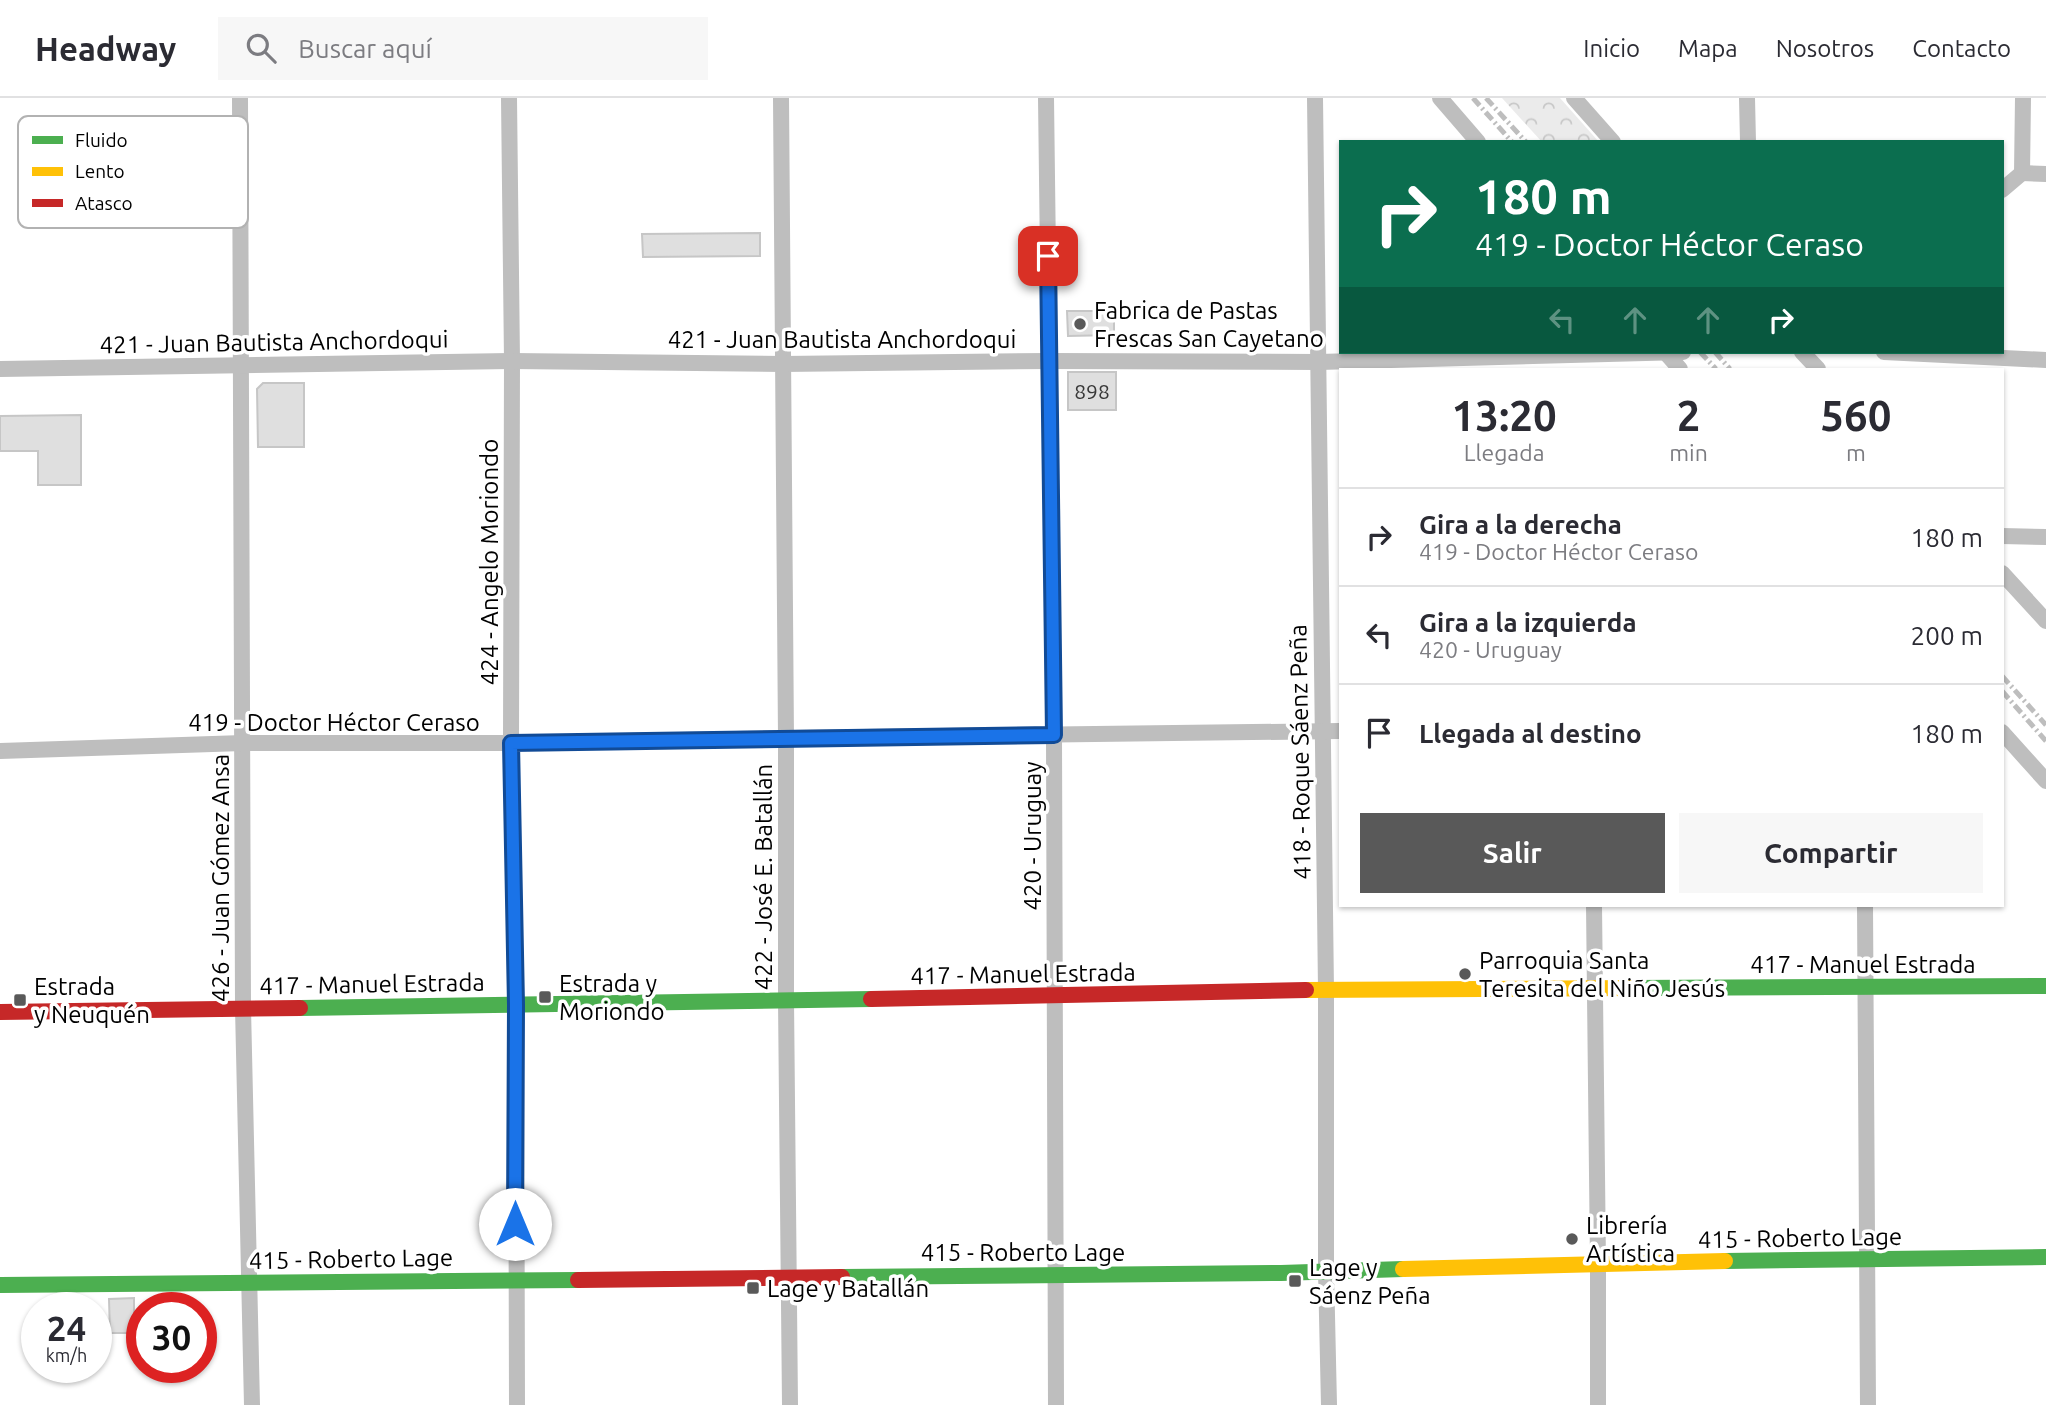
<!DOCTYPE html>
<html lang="es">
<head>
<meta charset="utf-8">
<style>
  :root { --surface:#fff; --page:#f7f7f7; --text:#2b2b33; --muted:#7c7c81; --line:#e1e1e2; --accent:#595959 }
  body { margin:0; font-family:Ubuntu,sans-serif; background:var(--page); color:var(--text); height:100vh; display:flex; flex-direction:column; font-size:26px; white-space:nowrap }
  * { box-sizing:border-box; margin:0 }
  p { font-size:23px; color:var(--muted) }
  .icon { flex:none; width:38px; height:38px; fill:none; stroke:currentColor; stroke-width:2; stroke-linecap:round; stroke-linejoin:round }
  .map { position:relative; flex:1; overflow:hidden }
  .panel { position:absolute; left:1339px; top:270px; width:665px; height:539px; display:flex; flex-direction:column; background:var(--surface); border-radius:0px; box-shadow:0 2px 5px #0004 }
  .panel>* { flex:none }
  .guide { position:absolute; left:1339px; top:42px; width:665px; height:214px; border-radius:0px; box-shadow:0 2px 5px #0004; background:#0b6e4f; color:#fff; overflow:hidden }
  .speed { position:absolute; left:21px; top:1194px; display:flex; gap:14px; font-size:35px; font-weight:700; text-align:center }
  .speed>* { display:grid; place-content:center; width:91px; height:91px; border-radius:50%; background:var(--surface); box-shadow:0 2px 5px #0004; line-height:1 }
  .speed small { font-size:18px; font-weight:400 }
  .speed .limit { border:10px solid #d22; background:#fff; color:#111 }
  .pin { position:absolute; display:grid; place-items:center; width:60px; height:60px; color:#fff; margin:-30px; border-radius:14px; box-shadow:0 4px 10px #0006 }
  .me { position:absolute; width:77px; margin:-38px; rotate:0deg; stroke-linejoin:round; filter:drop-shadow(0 0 5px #0008) }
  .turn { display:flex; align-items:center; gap:24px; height:147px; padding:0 21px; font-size:32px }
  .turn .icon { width:91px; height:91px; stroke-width:2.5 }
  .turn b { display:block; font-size:49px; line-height:60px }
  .lanes { display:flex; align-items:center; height:66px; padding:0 21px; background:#0003; justify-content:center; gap:35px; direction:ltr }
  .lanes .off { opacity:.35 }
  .eta { display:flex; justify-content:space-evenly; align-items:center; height:119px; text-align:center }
  .eta b { font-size:42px; font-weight:600; line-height:49px }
  .button { display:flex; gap:14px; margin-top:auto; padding:14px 21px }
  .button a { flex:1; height:80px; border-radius:0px; background:var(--accent); color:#fff; font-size:28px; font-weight:600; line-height:80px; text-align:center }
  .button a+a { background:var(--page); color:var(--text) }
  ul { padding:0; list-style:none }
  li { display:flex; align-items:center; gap:21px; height:98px; padding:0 21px; border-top:2px solid var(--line) }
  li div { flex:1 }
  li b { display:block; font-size:26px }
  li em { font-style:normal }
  header { display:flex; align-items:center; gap:42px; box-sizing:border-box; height:98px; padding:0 35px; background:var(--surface); border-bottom:2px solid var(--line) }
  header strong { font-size:33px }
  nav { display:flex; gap:38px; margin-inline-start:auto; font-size:24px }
  .search { width:490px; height:63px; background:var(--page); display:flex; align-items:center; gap:18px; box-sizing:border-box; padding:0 24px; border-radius:0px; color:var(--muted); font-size:26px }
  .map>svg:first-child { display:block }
  .forest { fill:url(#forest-crowns) }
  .building { fill:#dfdfdf; stroke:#c6c6c6; stroke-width:2 }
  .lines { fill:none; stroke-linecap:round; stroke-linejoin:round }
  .street { stroke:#bebebe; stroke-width:16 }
  .fast { stroke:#4caf50; stroke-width:16 }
  .slow { stroke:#ffc107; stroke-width:16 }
  .jam { stroke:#c62828; stroke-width:16 }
  .rail { stroke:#bebebe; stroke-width:5; stroke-dasharray:10 3.5 2 3.5; stroke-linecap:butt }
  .route-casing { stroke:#114b97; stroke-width:18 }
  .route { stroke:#1a73e8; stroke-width:12 }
  .poi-dot { fill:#595959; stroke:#fff; stroke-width:2.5 }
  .labels { text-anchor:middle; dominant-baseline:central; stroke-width:7; stroke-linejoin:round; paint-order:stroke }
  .number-label { font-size:21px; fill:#383838 }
  .poi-label { font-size:24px; fill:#000; stroke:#fff; text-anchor:start }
  .street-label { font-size:24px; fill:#000; stroke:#fff }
  .key { fill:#fff; stroke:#b2b2b2; stroke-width:2 }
  .key-label { font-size:19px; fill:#000 }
</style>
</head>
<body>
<header>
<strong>Headway</strong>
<div class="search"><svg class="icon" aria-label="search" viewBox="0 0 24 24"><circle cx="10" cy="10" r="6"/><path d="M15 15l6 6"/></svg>Buscar aquí</div>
<nav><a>Inicio</a><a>Mapa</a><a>Nosotros</a><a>Contacto</a></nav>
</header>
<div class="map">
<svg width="2046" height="1307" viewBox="0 0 2046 1307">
  <defs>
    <pattern id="forest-crowns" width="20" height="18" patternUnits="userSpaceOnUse" patternTransform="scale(1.75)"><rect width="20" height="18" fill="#ebebeb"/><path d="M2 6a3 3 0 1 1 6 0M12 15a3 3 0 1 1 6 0" fill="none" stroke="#c8c8c8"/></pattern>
  </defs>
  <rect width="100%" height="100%" fill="#fff"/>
  <!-- forest -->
  <polygon class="forest" points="1502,0 1560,0 1599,44 1542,44"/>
  <!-- building -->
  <g class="building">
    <polygon points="760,135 760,158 643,159 642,136"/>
    <polygon points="1067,213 1114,213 1114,237 1068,238"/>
    <rect x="1068" y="274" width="48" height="38"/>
    <polygon points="263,285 304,285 304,349 258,349 257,291"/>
    <polygon points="81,317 81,387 38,387 38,353 0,353 0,318"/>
    <polygon points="134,1200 134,1235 110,1235 109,1201"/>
  </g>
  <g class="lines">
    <!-- street -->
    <g class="street">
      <polyline points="240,0 243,910 252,1307"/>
      <polyline points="509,0 512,263 511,645 516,907 517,1307"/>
      <polyline points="781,0 786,640 786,902 790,1307"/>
      <polyline points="1046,0 1054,637 1056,1307"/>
      <polyline points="1315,0 1326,892 1326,1173 1329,1307"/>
      <polyline points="1440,0 1478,44"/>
      <polyline points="1574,0 1613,44"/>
      <polyline points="1747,0 1748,44"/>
      <polyline points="2022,75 2046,76"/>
      <polyline points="2002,92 2022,75 2023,0"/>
      <polyline points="1665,254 1680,271"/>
      <polyline points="1802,254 1818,271"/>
      <polyline points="1884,254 2046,262"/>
      <polyline points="0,271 512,263 783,266 1049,263 1319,264 1683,254"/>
      <polyline points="2002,438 2046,439"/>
      <polyline points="2002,475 2046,523"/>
      <polyline points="2002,634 2046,683"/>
      <polyline points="0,653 243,645 511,645 786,640 1340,633"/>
      <polyline points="1594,807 1598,1165 1598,1307"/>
      <polyline points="1865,807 1868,1307"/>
    </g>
    <!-- fast -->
    <g class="fast">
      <polyline points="1631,890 2046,888"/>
      <polyline points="300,910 871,901"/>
      <polyline points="1725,1163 2046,1159"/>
      <polyline points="842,1179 1281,1175 1403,1171"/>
      <polyline points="0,1187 578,1182"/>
    </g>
    <!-- slow -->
    <g class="slow">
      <polyline points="1306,892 1631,890"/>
      <polyline points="1403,1171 1725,1163"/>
    </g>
    <!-- jam -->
    <g class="jam">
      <polyline points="871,901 1306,892"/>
      <polyline points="0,914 300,910"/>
      <polyline points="578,1182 842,1179"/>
    </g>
    <!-- rail -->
    <g class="rail">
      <polyline points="1473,0 1512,44"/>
      <polyline points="1486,0 1526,44"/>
      <polyline points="1700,254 1716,271"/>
      <polyline points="1715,254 1730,271"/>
      <polyline points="2002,578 2046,627"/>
      <polyline points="2002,593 2046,643"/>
    </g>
  </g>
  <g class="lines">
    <!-- route casing -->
    <g class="route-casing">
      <polyline id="route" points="515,1126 516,907 511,645 1054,637 1048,158"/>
    </g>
    <!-- route -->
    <use href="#route" class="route"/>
  </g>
  <!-- markers -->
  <g class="poi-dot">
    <circle cx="1080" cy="226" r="7"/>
    <circle cx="1465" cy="876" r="7"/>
    <rect x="538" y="892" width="14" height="14" rx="3.5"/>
    <rect x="13" y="895" width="14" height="14" rx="3.5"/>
    <circle cx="1572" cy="1141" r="7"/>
    <rect x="1288" y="1176" width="14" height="14" rx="3.5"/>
    <rect x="746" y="1183" width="14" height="14" rx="3.5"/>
  </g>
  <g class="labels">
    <!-- number labels -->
    <g class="number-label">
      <text x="1092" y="293">898</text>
    </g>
    <!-- poi labels -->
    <g class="poi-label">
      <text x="1094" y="212">Fabrica de Pastas<tspan x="1094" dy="28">Frescas San Cayetano</tspan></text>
      <text x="1479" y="862">Parroquia Santa<tspan x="1479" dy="28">Teresita del Niño Jesús</tspan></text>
      <text x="559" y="885">Estrada y<tspan x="559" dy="28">Moriondo</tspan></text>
      <text x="34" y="888">Estrada<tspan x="34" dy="28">y Neuquén</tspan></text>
      <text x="1586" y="1127">Librería<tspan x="1586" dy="28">Artística</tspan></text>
      <text x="1309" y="1169">Lage y<tspan x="1309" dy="28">Sáenz Peña</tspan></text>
      <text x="767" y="1190">Lage y Batallán</text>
    </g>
    <!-- street labels -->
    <g class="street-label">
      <text x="842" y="241">421 - Juan Bautista Anchordoqui</text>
      <text transform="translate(274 244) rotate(-1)">421 - Juan Bautista Anchordoqui</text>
      <text transform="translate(489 464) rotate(-90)">424 - Angelo Moriondo</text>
      <text x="334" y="624">419 - Doctor Héctor Ceraso</text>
      <text transform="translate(1300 654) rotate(-91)">418 - Roque Sáenz Peña</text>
      <text transform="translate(1032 738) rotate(-90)">420 - Uruguay</text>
      <text transform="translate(763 779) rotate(-90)">422 - José E. Batallán</text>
      <text transform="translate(220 780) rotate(-90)">426 - Juan Gómez Ansa</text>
      <text x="1863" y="866">417 - Manuel Estrada</text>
      <text transform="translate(1023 876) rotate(-1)">417 - Manuel Estrada</text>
      <text transform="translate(372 886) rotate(-1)">417 - Manuel Estrada</text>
      <text transform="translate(1800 1140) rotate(-1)">415 - Roberto Lage</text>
      <text x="1023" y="1154">415 - Roberto Lage</text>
      <text transform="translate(351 1161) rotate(-1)">415 - Roberto Lage</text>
    </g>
  </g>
  <!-- legend -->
  <rect x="18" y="18" width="230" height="112" rx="10" class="key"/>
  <rect x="32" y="38" width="31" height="8" fill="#4caf50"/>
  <rect x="32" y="69" width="31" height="9" fill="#ffc107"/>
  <rect x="32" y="101" width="31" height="8" fill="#c62828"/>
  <g class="key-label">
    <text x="75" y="49">Fluido</text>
    <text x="75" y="80">Lento</text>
    <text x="75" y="112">Atasco</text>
  </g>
</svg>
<div class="speed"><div>24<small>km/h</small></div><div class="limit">30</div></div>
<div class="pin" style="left:1048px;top:158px;background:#d93025"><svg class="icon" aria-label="arrive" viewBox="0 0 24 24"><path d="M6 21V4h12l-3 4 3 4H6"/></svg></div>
<svg class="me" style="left:515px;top:1126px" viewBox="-20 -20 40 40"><circle r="19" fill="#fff"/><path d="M0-13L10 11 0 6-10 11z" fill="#1a73e8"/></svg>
<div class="guide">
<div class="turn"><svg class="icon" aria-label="right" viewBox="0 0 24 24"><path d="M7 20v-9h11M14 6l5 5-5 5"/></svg><div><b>180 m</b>419 - Doctor Héctor Ceraso</div></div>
<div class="lanes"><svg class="icon off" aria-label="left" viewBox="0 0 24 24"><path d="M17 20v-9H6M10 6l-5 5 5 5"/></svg><svg class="icon off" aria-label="ahead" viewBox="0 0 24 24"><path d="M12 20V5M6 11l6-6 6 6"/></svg><svg class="icon off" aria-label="ahead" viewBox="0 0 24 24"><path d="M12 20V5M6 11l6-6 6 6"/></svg><svg class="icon" aria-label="right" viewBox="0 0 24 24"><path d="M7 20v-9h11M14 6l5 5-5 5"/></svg></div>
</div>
<section class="panel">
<div class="eta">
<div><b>13:20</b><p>Llegada</p></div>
<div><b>2</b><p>min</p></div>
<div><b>560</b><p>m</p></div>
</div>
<ul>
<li><svg class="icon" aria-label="right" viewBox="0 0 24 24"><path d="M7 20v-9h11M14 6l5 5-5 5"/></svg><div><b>Gira a la derecha</b><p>419 - Doctor Héctor Ceraso</p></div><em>180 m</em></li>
<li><svg class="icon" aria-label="left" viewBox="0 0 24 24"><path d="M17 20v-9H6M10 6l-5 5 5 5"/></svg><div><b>Gira a la izquierda</b><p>420 - Uruguay</p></div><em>200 m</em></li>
<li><svg class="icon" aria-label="arrive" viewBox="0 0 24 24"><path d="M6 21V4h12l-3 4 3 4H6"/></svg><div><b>Llegada al destino</b></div><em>180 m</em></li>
</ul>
<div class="button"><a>Salir</a><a>Compartir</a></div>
</section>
</div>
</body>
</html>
